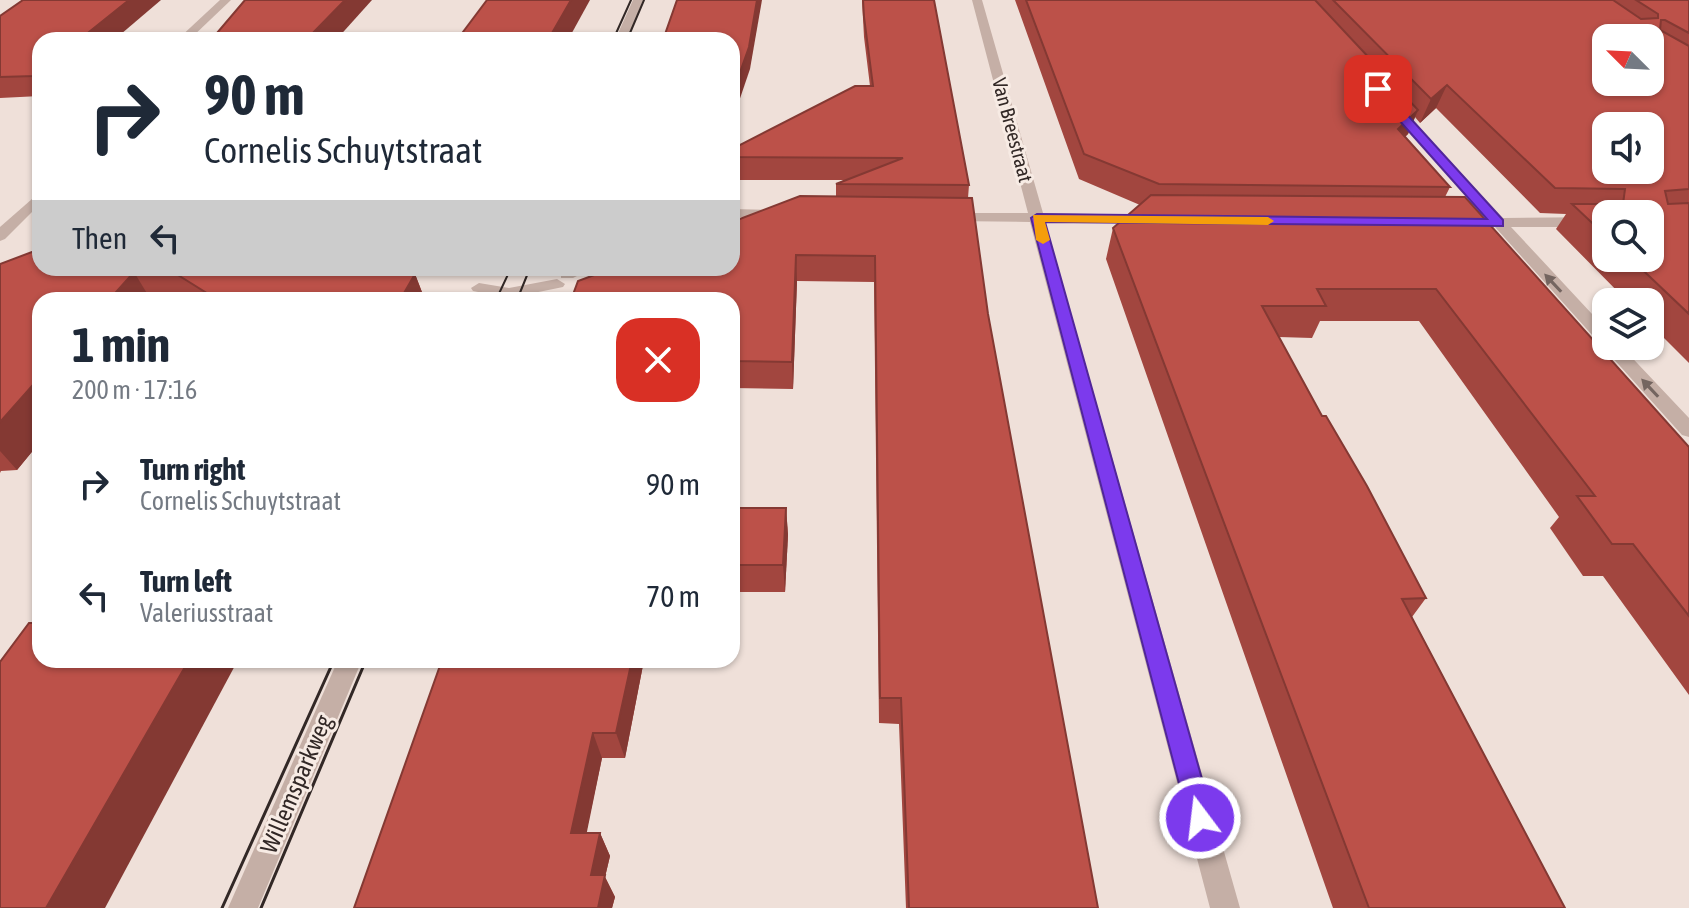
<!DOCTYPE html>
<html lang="en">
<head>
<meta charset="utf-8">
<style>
  :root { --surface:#fff; --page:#f6f6f7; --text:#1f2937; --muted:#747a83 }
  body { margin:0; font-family:"Asap Condensed",sans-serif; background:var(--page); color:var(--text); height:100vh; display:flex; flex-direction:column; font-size:30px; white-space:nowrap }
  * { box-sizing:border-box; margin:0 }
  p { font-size:26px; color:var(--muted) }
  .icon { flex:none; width:44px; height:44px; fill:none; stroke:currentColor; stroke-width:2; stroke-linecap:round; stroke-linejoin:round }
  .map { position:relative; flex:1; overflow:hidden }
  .side { position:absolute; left:32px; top:292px; width:708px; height:376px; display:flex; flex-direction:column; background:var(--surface); border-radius:24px; box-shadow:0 2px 6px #0004 }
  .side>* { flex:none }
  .top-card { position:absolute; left:32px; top:32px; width:708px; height:244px; border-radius:24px; box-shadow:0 2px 6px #0004; background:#fff; color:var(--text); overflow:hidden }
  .needle { width:52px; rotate:294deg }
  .buttons { position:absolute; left:1592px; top:24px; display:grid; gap:16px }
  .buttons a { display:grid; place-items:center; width:72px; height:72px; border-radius:16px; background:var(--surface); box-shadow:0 2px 6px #0004; font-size:40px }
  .pin { position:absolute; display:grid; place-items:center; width:68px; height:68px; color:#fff; margin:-34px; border-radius:16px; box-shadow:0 4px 12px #0006 }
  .me { position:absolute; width:88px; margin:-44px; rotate:345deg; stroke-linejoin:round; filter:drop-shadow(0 0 6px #0008) }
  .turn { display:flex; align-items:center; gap:28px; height:168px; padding:0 40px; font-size:36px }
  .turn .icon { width:104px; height:104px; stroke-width:2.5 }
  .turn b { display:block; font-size:56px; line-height:68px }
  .then { display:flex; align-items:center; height:76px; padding:0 40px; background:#0003; gap:16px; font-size:30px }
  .round { display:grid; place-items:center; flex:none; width:84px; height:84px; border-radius:24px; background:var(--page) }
  .overview { display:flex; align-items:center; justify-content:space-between; height:136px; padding:0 40px }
  h1 { font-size:48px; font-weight:700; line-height:60px }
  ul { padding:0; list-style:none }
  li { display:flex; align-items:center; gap:24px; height:112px; padding:0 40px }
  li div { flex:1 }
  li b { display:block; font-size:30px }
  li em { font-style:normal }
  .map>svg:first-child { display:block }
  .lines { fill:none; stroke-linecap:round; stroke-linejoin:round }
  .minor { fill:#c5afa6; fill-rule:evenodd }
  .tertiary { fill:#c5afa6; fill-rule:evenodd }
  .tram-far1 { stroke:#322826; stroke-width:2 }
  .tram { stroke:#322826; stroke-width:3 }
  .wall { fill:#a2463f; fill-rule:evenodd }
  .shaded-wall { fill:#843933 }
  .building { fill:#bc5149; stroke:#843933; stroke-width:2; fill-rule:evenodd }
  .oneway { fill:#746560 }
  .route { fill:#7c3aed; stroke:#51269a; stroke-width:2 }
  .slow { fill:#f59e0b }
  .labels { text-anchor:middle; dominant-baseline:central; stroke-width:6; stroke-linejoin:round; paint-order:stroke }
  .street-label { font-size:20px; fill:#322826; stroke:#f7ebe4 }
  .near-street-label { font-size:24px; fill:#322826; stroke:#f7ebe4 }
</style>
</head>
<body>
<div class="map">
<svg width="1689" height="908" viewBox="0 0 1689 908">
  <rect width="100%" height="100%" fill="#efe0d9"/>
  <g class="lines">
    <!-- minor -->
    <g class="minor">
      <polygon points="220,0 231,0 189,40 177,40"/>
      <polygon points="972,0 982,0 1043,213 1150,215 1157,219 1150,223 1045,222 1240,908 1210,908 1030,222 950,221 943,217 950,213 1028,213"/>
      <polygon points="1389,104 1397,104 1503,218 1606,217 1606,227 1511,227 1606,329 1606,346 1621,346 1689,418 1689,437 1682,435 1495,227 1457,226 1457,220 1487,218 1389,110"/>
      <polygon points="40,192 40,204 5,239 0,241 0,227"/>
      <polygon points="732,209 782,210 789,214 782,218 732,217"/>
      <polygon points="464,268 483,268 484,269 476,274"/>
      <polygon points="571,268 593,268 573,278 561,278 561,272"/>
    </g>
    <!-- tertiary -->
    <g class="tertiary">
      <polygon points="633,0 643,0 627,40 615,40"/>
      <polygon points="557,279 565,284 563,287 509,298 473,291 471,288 479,283 509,288"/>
      <polygon points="338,660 362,660 258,908 228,908"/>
    </g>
    <!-- tram-far1 -->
    <g class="tram-far1">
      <polyline points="613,40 631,0"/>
      <polyline points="627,40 644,0"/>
      <polyline points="496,300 511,268"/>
      <polyline points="517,300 530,268"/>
    </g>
    <!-- tram -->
    <g class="tram">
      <polyline points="222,908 334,660"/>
      <polyline points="261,908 366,660"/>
    </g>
  </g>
  <!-- wall -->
  <g class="wall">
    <polygon points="862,0 934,0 969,185 968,198 988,314 1098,908 906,908 899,724 879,723 874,282 797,281 793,389 732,388 732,300 836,196 836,184 844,180 732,180 732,149 870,86 864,37"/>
    <path d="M1015,0H1689V363L1650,324V302H1628L1556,229L1566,214L1540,213L1436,108L1420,123L1415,117L1408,134L1405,137L1450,187L1445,197L1689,447V695L1603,576H1583L1550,528L1559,517L1419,321H1320L1312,338L1279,337L1322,416L1426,598L1412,617L1565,908H1333L1106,259L1113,228L1140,205L1079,179ZM1606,214L1650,258H1606Z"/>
    <polygon points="0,16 40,40 40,96 0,98"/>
    <polygon points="0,264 415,274 425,300 40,300 40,442 17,470 1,471 0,473"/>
    <polygon points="732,508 786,508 788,535 785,592 732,592"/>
    <polygon points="644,660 625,758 602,758 586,833 600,833 610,856 605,877 615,897 612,908 354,908"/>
  </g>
  <!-- shaded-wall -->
  <g class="shaded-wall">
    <polygon points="129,0 161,0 114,40 79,40"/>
    <polygon points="345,0 372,0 336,40 306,40"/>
    <polygon points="571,0 590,0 568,40 548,40"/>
    <polygon points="757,0 762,0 750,69 732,122 732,95"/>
    <polygon points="40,72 40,84 35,76"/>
    <polygon points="1447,85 1436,108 1420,123 1431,99"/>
    <polygon points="1418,110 1408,134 1387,153 1398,129"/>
    <polygon points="796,255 797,281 793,389 792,362"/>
    <polygon points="134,272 151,300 109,300"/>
    <polygon points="415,274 425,300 400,300"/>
    <polygon points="40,377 40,442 17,470 0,451 0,422"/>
    <polygon points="786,508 788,535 785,592 783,565"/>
    <polygon points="189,660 238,660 105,908 46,908"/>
    <polygon points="632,660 644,660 625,758 616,733"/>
    <polygon points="593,733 602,758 582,856 571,833"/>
    <polygon points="600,833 610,856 605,877 615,897 612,908 598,908 591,875"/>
  </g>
  <!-- building -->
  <g class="building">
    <polygon points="23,0 129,0 79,40 40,40 40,72 35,76 0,77 0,16"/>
    <polygon points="245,0 345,0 306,40 211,40"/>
    <polygon points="487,0 571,0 548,40 457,40"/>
    <polygon points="677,0 757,0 749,47 732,95 732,40 663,40"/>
    <polygon points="863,0 934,0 969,185 836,184 903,158 732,157 732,149 855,86 873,86 864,17"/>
    <polygon points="1026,0 1315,0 1418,110 1398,129 1450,187 1159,184 1084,154"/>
    <path d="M1333,0H1613L1641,19L1658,18V14L1636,0H1689V33L1665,20H1661L1660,30L1689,46V189L1665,191L1668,204L1689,203V314L1630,258H1650V214H1606V236L1572,204H1623L1625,189L1555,188L1447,85L1431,99ZM1606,38H1650V82H1606ZM1606,126H1650V170H1606Z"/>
    <polygon points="1151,195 1465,197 1689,447 1689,616 1633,544 1612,544 1577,496 1595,496 1436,289 1317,289 1326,306 1262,306 1322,416 1326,416 1367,486 1426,598 1402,599 1565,908 1369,908 1113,228"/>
    <polygon points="800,196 972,198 988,314 1098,908 909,908 901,698 880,698 875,256 796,255 792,362 732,361 732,300 571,300 578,281 613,268 732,268 732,222"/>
    <polygon points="40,249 40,268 404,268 415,274 400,300 218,300 173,272 134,272 109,300 40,300 40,377 0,422 0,264"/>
    <polygon points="732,508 786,508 783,565 732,565"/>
    <polygon points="29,623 40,623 40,660 189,660 46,908 0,908 0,662"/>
    <polygon points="442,660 632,660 616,733 593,733 571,833 600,833 591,875 605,875 598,908 354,908"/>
  </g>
  <!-- one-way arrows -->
  <defs><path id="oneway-solid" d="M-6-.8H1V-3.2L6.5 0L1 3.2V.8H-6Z" transform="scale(2)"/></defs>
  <g class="oneway">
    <use href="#oneway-solid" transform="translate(1553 283) rotate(-133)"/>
    <use href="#oneway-solid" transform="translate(1650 388) rotate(-133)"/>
  </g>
  <!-- route -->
  <polygon class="route" points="1374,87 1382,87 1503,220 1503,226 1045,222 1213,818 1209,827 1200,830 1191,827 1188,818 1031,218 1037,214 1487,219 1374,92"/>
  <!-- slow -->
  <polygon class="slow" points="1033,215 1268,217 1274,221 1268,225 1045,222 1050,240 1043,244 1036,240"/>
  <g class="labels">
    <!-- street labels -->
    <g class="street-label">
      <text transform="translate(1013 130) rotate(75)">Van Breestraat</text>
    </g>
    <!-- near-street labels -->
    <g class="near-street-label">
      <text transform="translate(296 784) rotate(-67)">Willemsparkweg</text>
    </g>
  </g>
</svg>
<div class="buttons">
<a><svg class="needle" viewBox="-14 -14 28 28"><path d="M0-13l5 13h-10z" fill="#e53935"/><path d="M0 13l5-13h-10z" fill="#747a83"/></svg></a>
<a><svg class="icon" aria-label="sound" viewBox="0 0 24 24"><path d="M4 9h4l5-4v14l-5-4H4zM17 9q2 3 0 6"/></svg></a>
<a><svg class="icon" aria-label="search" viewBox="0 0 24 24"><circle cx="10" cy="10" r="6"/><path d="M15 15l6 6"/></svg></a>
<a><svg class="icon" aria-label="layers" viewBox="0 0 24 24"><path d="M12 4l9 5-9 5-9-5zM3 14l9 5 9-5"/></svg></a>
</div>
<div class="pin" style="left:1378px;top:89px;background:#d93025"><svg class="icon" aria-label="arrive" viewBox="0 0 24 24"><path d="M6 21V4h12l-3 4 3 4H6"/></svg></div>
<svg class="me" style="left:1200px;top:818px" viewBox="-20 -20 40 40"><circle r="17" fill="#7c3aed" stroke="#fff" stroke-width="3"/><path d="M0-11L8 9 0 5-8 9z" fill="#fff"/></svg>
<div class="top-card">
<div class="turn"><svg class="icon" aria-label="right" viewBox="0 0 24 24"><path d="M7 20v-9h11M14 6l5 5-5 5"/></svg><div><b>90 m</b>Cornelis Schuytstraat</div></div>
<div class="then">Then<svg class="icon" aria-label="left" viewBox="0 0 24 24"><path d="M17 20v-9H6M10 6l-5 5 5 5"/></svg></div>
</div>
<section class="side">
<div class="overview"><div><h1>1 min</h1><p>200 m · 17:16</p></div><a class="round" style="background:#d93025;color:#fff"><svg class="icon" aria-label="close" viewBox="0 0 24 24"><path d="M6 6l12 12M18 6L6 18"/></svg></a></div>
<ul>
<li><svg class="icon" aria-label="right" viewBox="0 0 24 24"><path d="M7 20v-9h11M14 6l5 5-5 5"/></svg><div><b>Turn right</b><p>Cornelis Schuytstraat</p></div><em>90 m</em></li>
<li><svg class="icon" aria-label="left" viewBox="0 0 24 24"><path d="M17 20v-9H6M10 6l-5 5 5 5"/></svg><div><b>Turn left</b><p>Valeriusstraat</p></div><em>70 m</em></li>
</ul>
</section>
</div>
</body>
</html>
